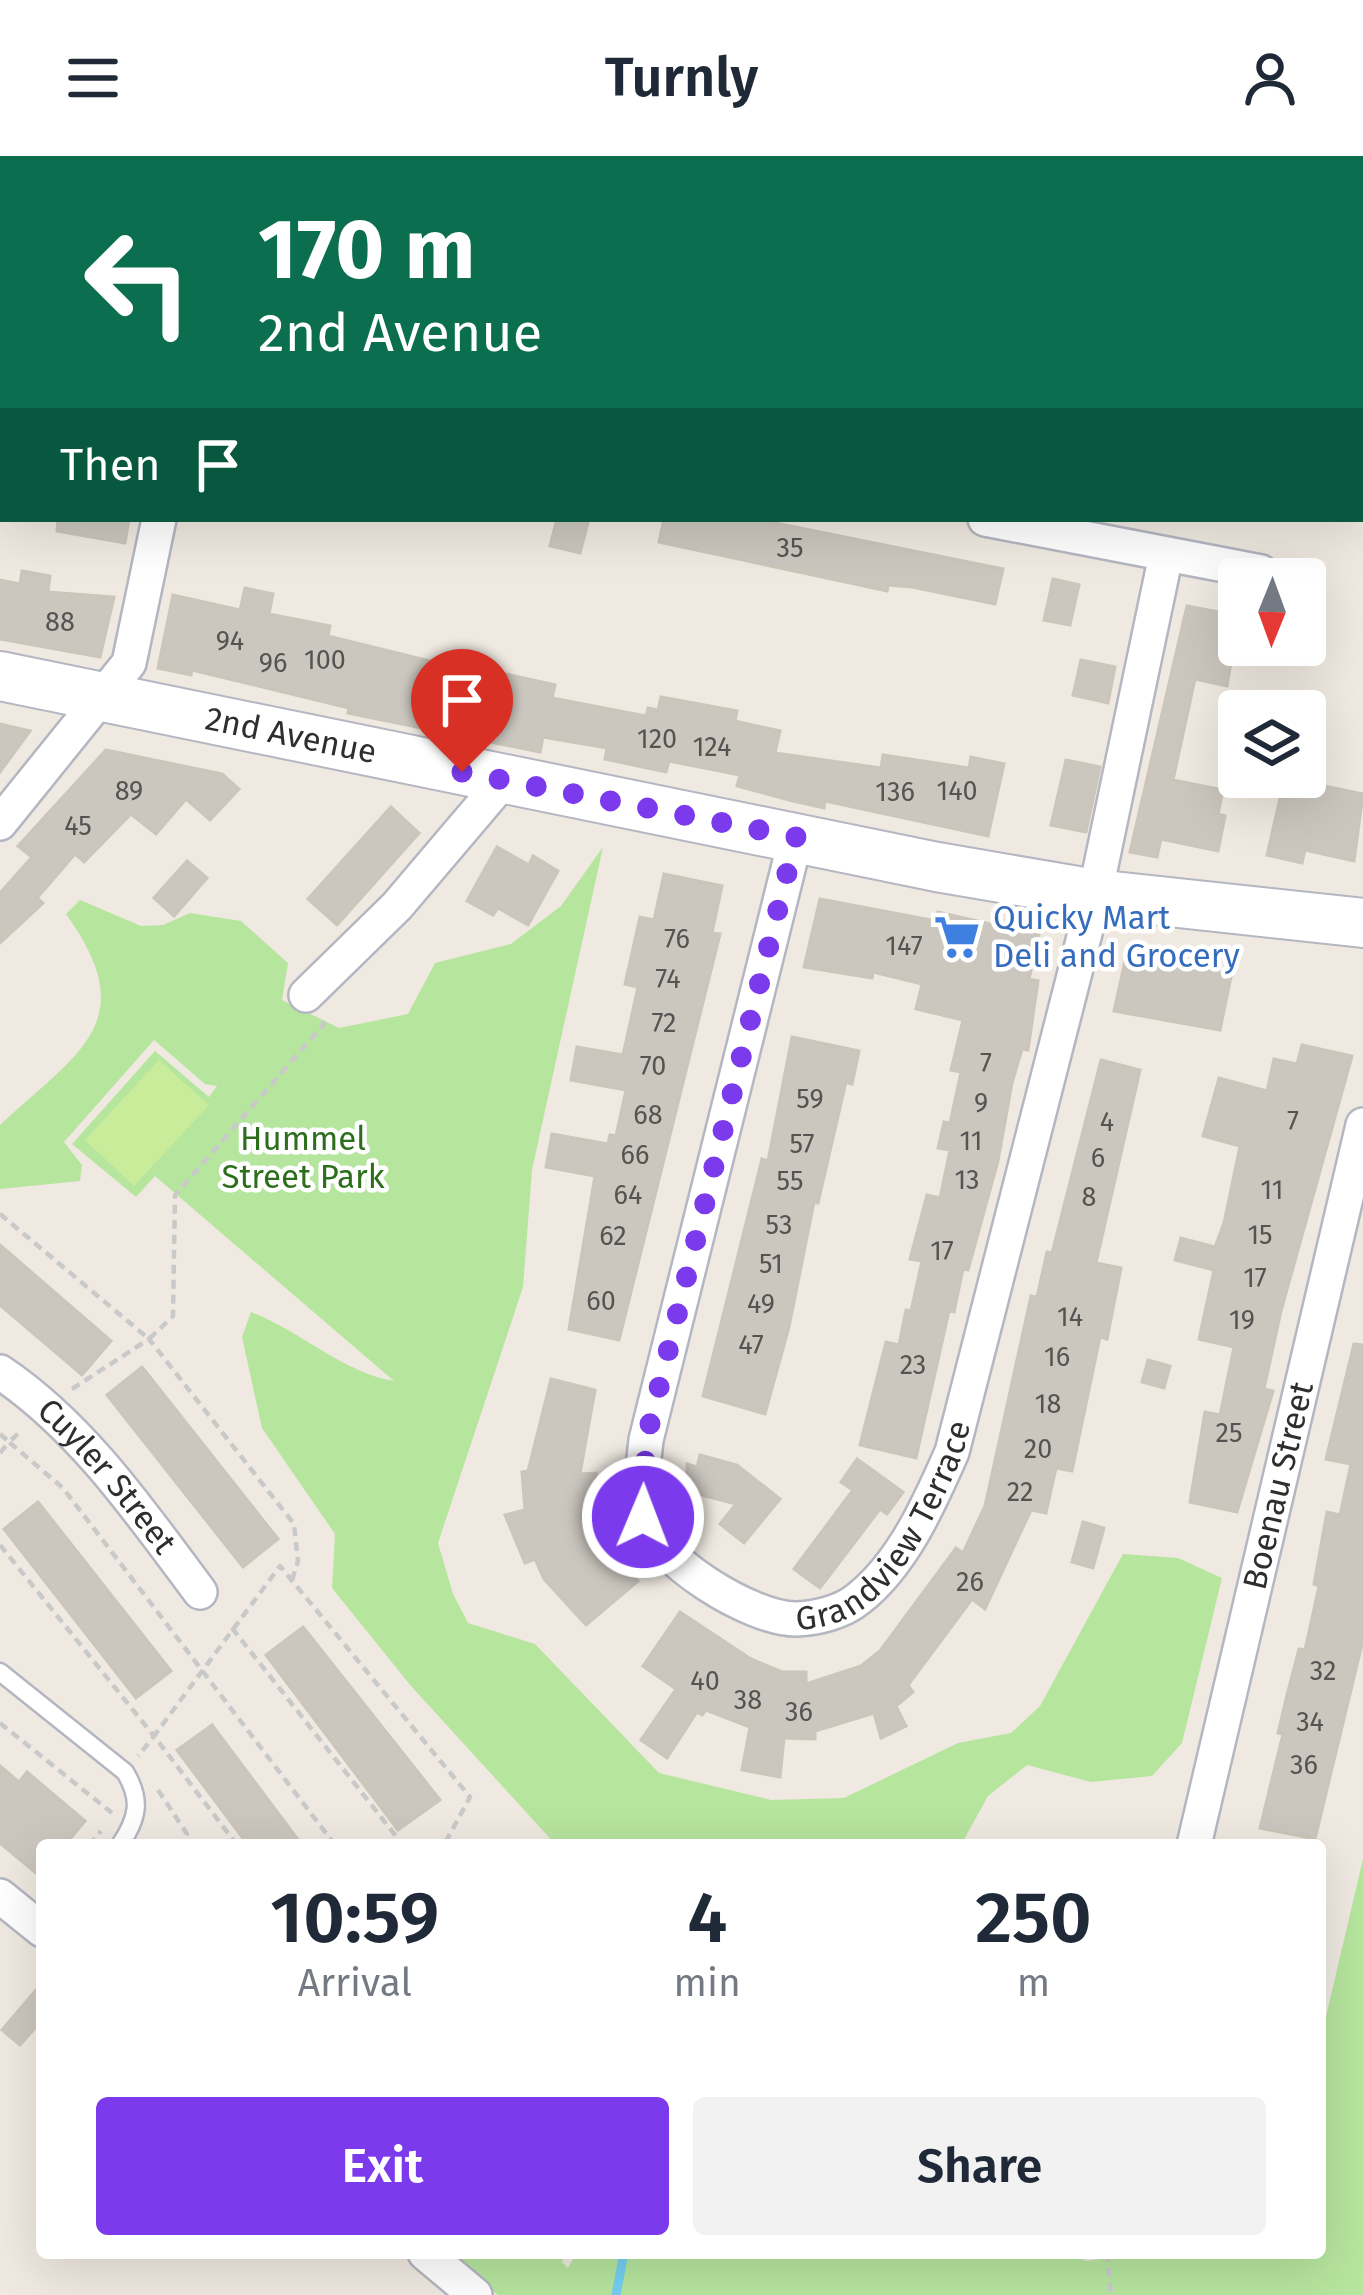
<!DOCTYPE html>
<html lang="en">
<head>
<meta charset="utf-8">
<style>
  :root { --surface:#fff; --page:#f2f2f3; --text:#1f2937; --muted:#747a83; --accent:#7c3aed }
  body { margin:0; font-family:"Fira Sans",sans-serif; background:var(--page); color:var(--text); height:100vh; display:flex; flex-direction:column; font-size:45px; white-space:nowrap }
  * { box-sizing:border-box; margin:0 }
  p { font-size:39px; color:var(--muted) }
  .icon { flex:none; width:66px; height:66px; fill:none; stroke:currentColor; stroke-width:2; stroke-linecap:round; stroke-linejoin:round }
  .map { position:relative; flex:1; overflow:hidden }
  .sheet { position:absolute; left:36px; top:1683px; width:1290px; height:420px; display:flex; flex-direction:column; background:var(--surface); border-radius:12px; box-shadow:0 12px 48px #0002 }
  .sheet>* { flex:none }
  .top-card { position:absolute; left:0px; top:0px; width:1365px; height:366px; box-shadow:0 12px 48px #0002; background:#0b6e4f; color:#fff; overflow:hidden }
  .needle { width:78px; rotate:181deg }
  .buttons { position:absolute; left:1218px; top:402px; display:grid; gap:24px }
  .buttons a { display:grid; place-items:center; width:108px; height:108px; border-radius:12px; background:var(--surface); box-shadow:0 12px 48px #0002; font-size:60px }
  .pin { position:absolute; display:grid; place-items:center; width:102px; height:102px; color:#fff; margin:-123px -51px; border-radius:50% 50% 50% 0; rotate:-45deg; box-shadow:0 0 12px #0007 }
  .pin .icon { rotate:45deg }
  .me { position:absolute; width:132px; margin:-66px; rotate:1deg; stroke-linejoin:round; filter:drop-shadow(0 0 9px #0008) }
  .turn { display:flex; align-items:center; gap:42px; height:252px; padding:0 60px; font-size:54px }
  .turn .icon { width:156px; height:156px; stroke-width:2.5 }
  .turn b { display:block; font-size:84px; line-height:102px }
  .then { display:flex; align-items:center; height:114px; padding:0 60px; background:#0003; gap:24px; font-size:45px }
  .eta { display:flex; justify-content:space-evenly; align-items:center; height:204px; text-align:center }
  .eta b { font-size:72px; font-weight:600; line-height:84px }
  .primary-button { display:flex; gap:24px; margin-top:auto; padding:24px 60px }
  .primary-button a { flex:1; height:138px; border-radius:12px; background:var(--accent); color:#fff; font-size:48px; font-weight:600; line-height:138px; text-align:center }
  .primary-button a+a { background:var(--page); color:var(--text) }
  header { display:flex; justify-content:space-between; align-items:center; height:156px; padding:0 60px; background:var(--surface); font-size:54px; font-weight:600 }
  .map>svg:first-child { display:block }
  .green { fill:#b6e59e }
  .pitch { fill:#c9ec9a }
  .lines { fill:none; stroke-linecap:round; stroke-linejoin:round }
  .stream { stroke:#75cff0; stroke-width:9 }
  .building { fill:#cbc7bf; stroke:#cbc5ba; stroke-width:3 }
  .lane-casing { stroke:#b4b7c1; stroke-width:21 }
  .street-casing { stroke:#b4b7c1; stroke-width:38 }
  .secondary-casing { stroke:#b4b7c1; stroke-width:52 }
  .path { stroke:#c9c9c9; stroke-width:4.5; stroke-dasharray:9 6; stroke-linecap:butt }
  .lane { stroke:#fff; stroke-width:16 }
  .street { stroke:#fff; stroke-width:33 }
  .secondary { stroke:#fff; stroke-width:48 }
  .route { stroke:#7c3aed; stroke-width:21; stroke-dasharray:0 37.8 }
  .labels { text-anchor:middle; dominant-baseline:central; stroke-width:9; stroke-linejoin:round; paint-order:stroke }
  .number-label { font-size:27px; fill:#555452 }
  .street-label { font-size:33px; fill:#2e2e2e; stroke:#fff }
  .shop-label { font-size:33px; fill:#366cbe; stroke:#fff; text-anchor:start }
  .park-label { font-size:33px; fill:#2c6e1b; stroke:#fff }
</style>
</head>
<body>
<header><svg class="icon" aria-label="menu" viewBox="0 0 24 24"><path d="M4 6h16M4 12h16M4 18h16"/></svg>Turnly<svg class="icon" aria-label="person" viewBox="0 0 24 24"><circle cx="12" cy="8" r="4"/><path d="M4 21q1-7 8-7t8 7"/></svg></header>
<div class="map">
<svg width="1363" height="2139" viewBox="0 0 1363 2139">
  <rect width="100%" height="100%" fill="#efe9e1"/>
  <!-- green -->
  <g class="green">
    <polygon points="475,0 1271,0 465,3"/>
    <path d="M603,691L532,1014L523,1131L438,1387L453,1438L468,1467L535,1488L659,1617L771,1644L844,1642L958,1587L1011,1577L1040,1550L1123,1398L1178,1402L1222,1422L1182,1587L1152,1620L1091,1626L1027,1609L988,1640L961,1689H556L411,1530L332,1432L335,1378L262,1272L242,1181L251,1156C301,1175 342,1216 394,1225L155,1020L136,1041L72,988L155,895L209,941L217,930L205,928L154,884L64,986L82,1009L80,1025L0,1033V969C80,895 143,865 66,758L80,744L141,770L163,769L190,757L241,765L288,807L282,844L339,872L408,858L435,807L511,788L561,750Z"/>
    <polygon points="1363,1703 1363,2139 498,2139 447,2097 566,2097 562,2106 568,2112 576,2097 1062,2097 1087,2105 1145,2097 1320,2097 1320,1886"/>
  </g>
  <!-- pitch -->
  <polygon class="pitch" points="159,904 209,949 134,1030 85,984"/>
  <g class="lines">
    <!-- stream -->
    <polyline class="stream" points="616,2139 624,2097"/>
  </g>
  <!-- building -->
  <g class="building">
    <polygon points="58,363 129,363 125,387 57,375"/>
    <polygon points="557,363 589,363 580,397 550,390"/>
    <polygon points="664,363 756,363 1003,413 995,448 912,431 888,429 887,435 659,386"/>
    <polygon points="22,415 50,420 48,436 114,441 100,501 0,483 0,424 20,428"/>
    <polygon points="1053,423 1079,429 1070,469 1044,464"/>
    <polygon points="245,432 273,438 269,458 330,470 328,480 491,520 492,515 555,529 552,542 646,560 648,552 658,554 661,541 737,555 735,565 780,575 775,597 881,612 883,599 969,612 971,601 1004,608 988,680 825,645 824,652 793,645 737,630 740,619 669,605 666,616 605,603 607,592 543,581 540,596 348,557 349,552 192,514 191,519 158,512 173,439 240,454"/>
    <polygon points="1187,450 1239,460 1227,530 1195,523 1173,624 1223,634 1218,658 1225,660 1218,695 1161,683 1157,701 1130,696"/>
    <polygon points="1081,504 1115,511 1108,547 1073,539"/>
    <polygon points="0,568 30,575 0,616"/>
    <polygon points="106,594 222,618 239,633 210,664 186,643 156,678 131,658 84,706 75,698 37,742 43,747 0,787 0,737 32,701 18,690"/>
    <polygon points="1066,604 1100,611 1086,676 1051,669"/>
    <polygon points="1285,621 1309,621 1321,624 1320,629 1363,638 1354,705 1305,694 1302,707 1267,699"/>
    <polygon points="391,651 419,677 337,769 308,743"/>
    <polygon points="497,691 529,709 533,700 558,715 528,769 498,752 493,759 467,745"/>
    <polygon points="187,705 207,722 174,760 154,742"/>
    <polygon points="664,718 722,730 712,777 720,778 619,1184 569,1173 595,1020 546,1011 552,978 608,988 610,979 616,980 626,934 571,924 577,891 623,899 638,831 625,828 640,761 654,764"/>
    <polygon points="820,743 936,765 938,756 1039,779 1029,823 1038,825 1028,894 1022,893 1012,927 998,1005 968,1114 963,1113 954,1156 949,1155 916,1302 860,1289 886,1186 899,1189 906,1154 911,1155 922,1105 910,1103 927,1039 940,1042 950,994 938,992 944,966 950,967 961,916 951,914 963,864 916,853 922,828 873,816 872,822 804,811"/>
    <polygon points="1127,796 1232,816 1220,874 1114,855"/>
    <polygon points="792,881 859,895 852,928 846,926 818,1047 814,1046 789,1171 765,1258 703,1240 762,1003 768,1005"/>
    <polygon points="1302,889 1352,900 1281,1155 1264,1233 1273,1235 1237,1356 1190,1346 1205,1256 1220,1259 1234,1191 1199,1183 1214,1114 1175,1104 1181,1082 1215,1091 1224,1067 1240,990 1203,980 1219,922 1267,935 1274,903 1297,908"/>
    <polygon points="1101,904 1140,914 1096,1107 1121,1112 1107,1183 1100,1181 1072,1315 1056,1312 1046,1357 1031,1354 985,1453 972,1443 908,1529 913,1536 896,1550 906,1570 881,1582 874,1557 815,1575 815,1583 784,1582 780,1621 742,1614 750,1571 706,1554 702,1559 697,1556 667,1602 641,1584 676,1533 643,1510 680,1456 751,1503 782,1516 806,1516 806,1528 861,1510 880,1495 956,1392 963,1397 985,1350 1031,1140 1037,1141 1047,1096 1052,1097"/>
    <polygon points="0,1089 111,1185 82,1219 0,1149"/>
    <polygon points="1354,1188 1363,1189 1363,1484 1315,1683 1260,1672 1283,1578 1278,1577 1286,1543 1299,1493 1305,1494 1319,1430 1314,1428 1327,1356 1340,1359 1351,1308 1326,1303"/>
    <polygon points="1148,1204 1170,1210 1164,1232 1142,1226"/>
    <polygon points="142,1211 278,1383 243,1411 107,1239"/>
    <polygon points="551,1223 595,1234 580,1318 596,1317 599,1356 621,1406 638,1425 586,1469 544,1423 535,1403 525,1407 505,1359 525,1354 522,1316 528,1315"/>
    <polygon points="700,1299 737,1309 780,1343 744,1387 720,1368 736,1348 687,1335 687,1308 697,1311"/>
    <polygon points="857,1303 903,1336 887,1358 880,1353 820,1432 794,1413 853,1334 841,1326"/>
    <polygon points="38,1346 171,1515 136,1542 4,1373"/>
    <polygon points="1083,1366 1104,1372 1093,1412 1072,1406"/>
    <polygon points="303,1471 440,1644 398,1674 266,1499"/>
    <polygon points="212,1569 302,1689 248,1689 177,1594"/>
    <polygon points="0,1610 19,1626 27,1616 85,1665 65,1689 42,1689 42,1722 0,1687"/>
    <polygon points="42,1827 42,1864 20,1889 2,1874"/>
  </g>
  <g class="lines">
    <!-- lane casing -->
    <g class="lane-casing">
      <path id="lane" d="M0,1516L125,1616C142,1644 138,1662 120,1689"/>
    </g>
    <!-- street casing -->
    <g class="street-casing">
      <g id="street">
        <polyline points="233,3 234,0"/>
        <polyline points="0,124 3,125"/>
        <polyline points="985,363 1261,416"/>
        <polyline points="0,667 129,507 159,363"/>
        <path id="s1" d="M796,681L646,1284C644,1307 638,1334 643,1358C653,1403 752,1464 797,1463C818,1462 842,1456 858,1443C903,1408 930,1346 952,1296L1095,738L1166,399"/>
        <polyline points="306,839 397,750 504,624"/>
        <path id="s2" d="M0,1216C82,1271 141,1357 200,1436"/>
        <path id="s3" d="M1194,1689L1363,969"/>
        <polyline points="0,1740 42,1774"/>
        <polyline points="425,2097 475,2139"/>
      </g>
    </g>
    <!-- secondary casing -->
    <g class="secondary-casing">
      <g id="secondary">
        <path id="s4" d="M0,520L937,711L1095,738L1363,767"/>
      </g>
    </g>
    <!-- path -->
    <g class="path">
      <polyline points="0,1058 149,1183 173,1160 175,1039 324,868 320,862"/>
      <polyline points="72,1233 149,1183 294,1368 298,1405 292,1424"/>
      <polyline points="0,1278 9,1286 22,1274"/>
      <polyline points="0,1297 9,1286 63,1332 335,1689"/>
      <polyline points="0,1389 154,1580 138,1600"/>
      <polyline points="232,1472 403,1689"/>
      <polyline points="0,1567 112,1657"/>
      <polyline points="158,1634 187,1678 180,1689"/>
      <polyline points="89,1689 101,1675"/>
      <polyline points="237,1689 154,1580 280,1410 470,1641 444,1689"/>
      <polyline points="1107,2097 1111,2139"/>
    </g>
    <!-- lane -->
    <use href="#lane" class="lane"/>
    <!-- street -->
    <use href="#street" class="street"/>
    <!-- secondary -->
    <use href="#secondary" class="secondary"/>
  </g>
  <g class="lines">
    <!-- route -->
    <polyline class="route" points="462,616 796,681 646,1284 643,1361"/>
  </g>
  <!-- icons -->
  <defs>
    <g id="supermarket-bare" transform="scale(3.6)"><path d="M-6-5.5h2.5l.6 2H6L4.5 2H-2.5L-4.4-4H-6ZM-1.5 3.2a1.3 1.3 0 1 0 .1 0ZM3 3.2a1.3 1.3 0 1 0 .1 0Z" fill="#3f7fe0" stroke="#fff" stroke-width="2.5" paint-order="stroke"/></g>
  </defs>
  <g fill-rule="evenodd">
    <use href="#supermarket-bare" x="957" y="781"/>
  </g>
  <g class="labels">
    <!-- number labels -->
    <g class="number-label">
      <text x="790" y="392">35</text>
      <text x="60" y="466">88</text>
      <text x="230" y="485">94</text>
      <text x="325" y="504">100</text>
      <text x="273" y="507">96</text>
      <text x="657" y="583">120</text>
      <text x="712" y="591">124</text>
      <text x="129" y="635">89</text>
      <text x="957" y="635">140</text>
      <text x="895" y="636">136</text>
      <text x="78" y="670">45</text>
      <text x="677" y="783">76</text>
      <text x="904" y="790">147</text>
      <text x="668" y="823">74</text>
      <text x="664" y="867">72</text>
      <text x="986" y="907">7</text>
      <text x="653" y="910">70</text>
      <text x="810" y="943">59</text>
      <text x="981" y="947">9</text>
      <text x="648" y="959">68</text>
      <text x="1293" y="965">7</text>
      <text x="1107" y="966">4</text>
      <text x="971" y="985">11</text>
      <text x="802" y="988">57</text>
      <text x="635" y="999">66</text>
      <text x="1098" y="1002">6</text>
      <text x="967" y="1024">13</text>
      <text x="790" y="1025">55</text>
      <text x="1272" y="1034">11</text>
      <text x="628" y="1039">64</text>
      <text x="1089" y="1041">8</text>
      <text x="779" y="1069">53</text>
      <text x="1260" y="1079">15</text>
      <text x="613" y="1080">62</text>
      <text x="942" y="1095">17</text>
      <text x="771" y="1108">51</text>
      <text x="1255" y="1122">17</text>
      <text x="601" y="1145">60</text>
      <text x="761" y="1148">49</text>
      <text x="1070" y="1161">14</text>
      <text x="1242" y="1164">19</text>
      <text x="751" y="1189">47</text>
      <text x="1057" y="1201">16</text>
      <text x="913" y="1209">23</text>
      <text x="1048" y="1248">18</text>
      <text x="1229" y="1277">25</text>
      <text x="1038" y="1293">20</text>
      <text x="1020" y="1336">22</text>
      <text x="970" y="1426">26</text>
      <text x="1323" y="1515">32</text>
      <text x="705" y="1525">40</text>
      <text x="748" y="1544">38</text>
      <text x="799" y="1556">36</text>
      <text x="1310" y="1566">34</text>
      <text x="1304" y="1609">36</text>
    </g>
    <!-- street labels -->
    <g class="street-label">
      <text stroke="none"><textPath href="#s4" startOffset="297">2nd Avenue</textPath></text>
      <text stroke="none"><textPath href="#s2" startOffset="150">Cuyler Street</textPath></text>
      <text stroke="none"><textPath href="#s3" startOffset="369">Boenau Street</textPath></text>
      <text stroke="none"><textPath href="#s1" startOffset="1026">Grandview Terrace</textPath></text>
    </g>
    <!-- shop labels -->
    <g class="shop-label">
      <text x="993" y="762">Quicky Mart<tspan x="993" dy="38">Deli and Grocery</tspan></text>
    </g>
    <!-- park labels -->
    <g class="park-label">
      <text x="303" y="983">Hummel<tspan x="303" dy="38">Street Park</tspan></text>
    </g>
  </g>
</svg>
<div class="buttons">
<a><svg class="needle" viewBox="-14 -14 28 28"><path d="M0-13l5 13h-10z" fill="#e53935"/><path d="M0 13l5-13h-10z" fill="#747a83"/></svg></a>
<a><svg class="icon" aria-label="layers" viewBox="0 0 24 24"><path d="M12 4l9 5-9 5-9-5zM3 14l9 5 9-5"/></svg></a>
</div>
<div class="pin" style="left:462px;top:616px;background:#d93025"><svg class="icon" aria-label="arrive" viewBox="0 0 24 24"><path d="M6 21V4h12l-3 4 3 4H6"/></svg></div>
<svg class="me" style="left:643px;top:1361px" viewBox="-20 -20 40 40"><circle r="17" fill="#7c3aed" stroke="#fff" stroke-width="3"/><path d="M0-11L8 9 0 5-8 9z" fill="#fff"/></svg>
<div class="top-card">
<div class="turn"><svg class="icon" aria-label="left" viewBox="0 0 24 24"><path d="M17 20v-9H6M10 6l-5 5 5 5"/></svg><div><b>170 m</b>2nd Avenue</div></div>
<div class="then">Then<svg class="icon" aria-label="arrive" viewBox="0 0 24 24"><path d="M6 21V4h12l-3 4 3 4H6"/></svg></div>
</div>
<section class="sheet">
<div class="eta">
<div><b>10:59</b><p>Arrival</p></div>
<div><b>4</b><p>min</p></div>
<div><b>250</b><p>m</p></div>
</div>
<div class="primary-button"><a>Exit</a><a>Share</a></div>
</section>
</div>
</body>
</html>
